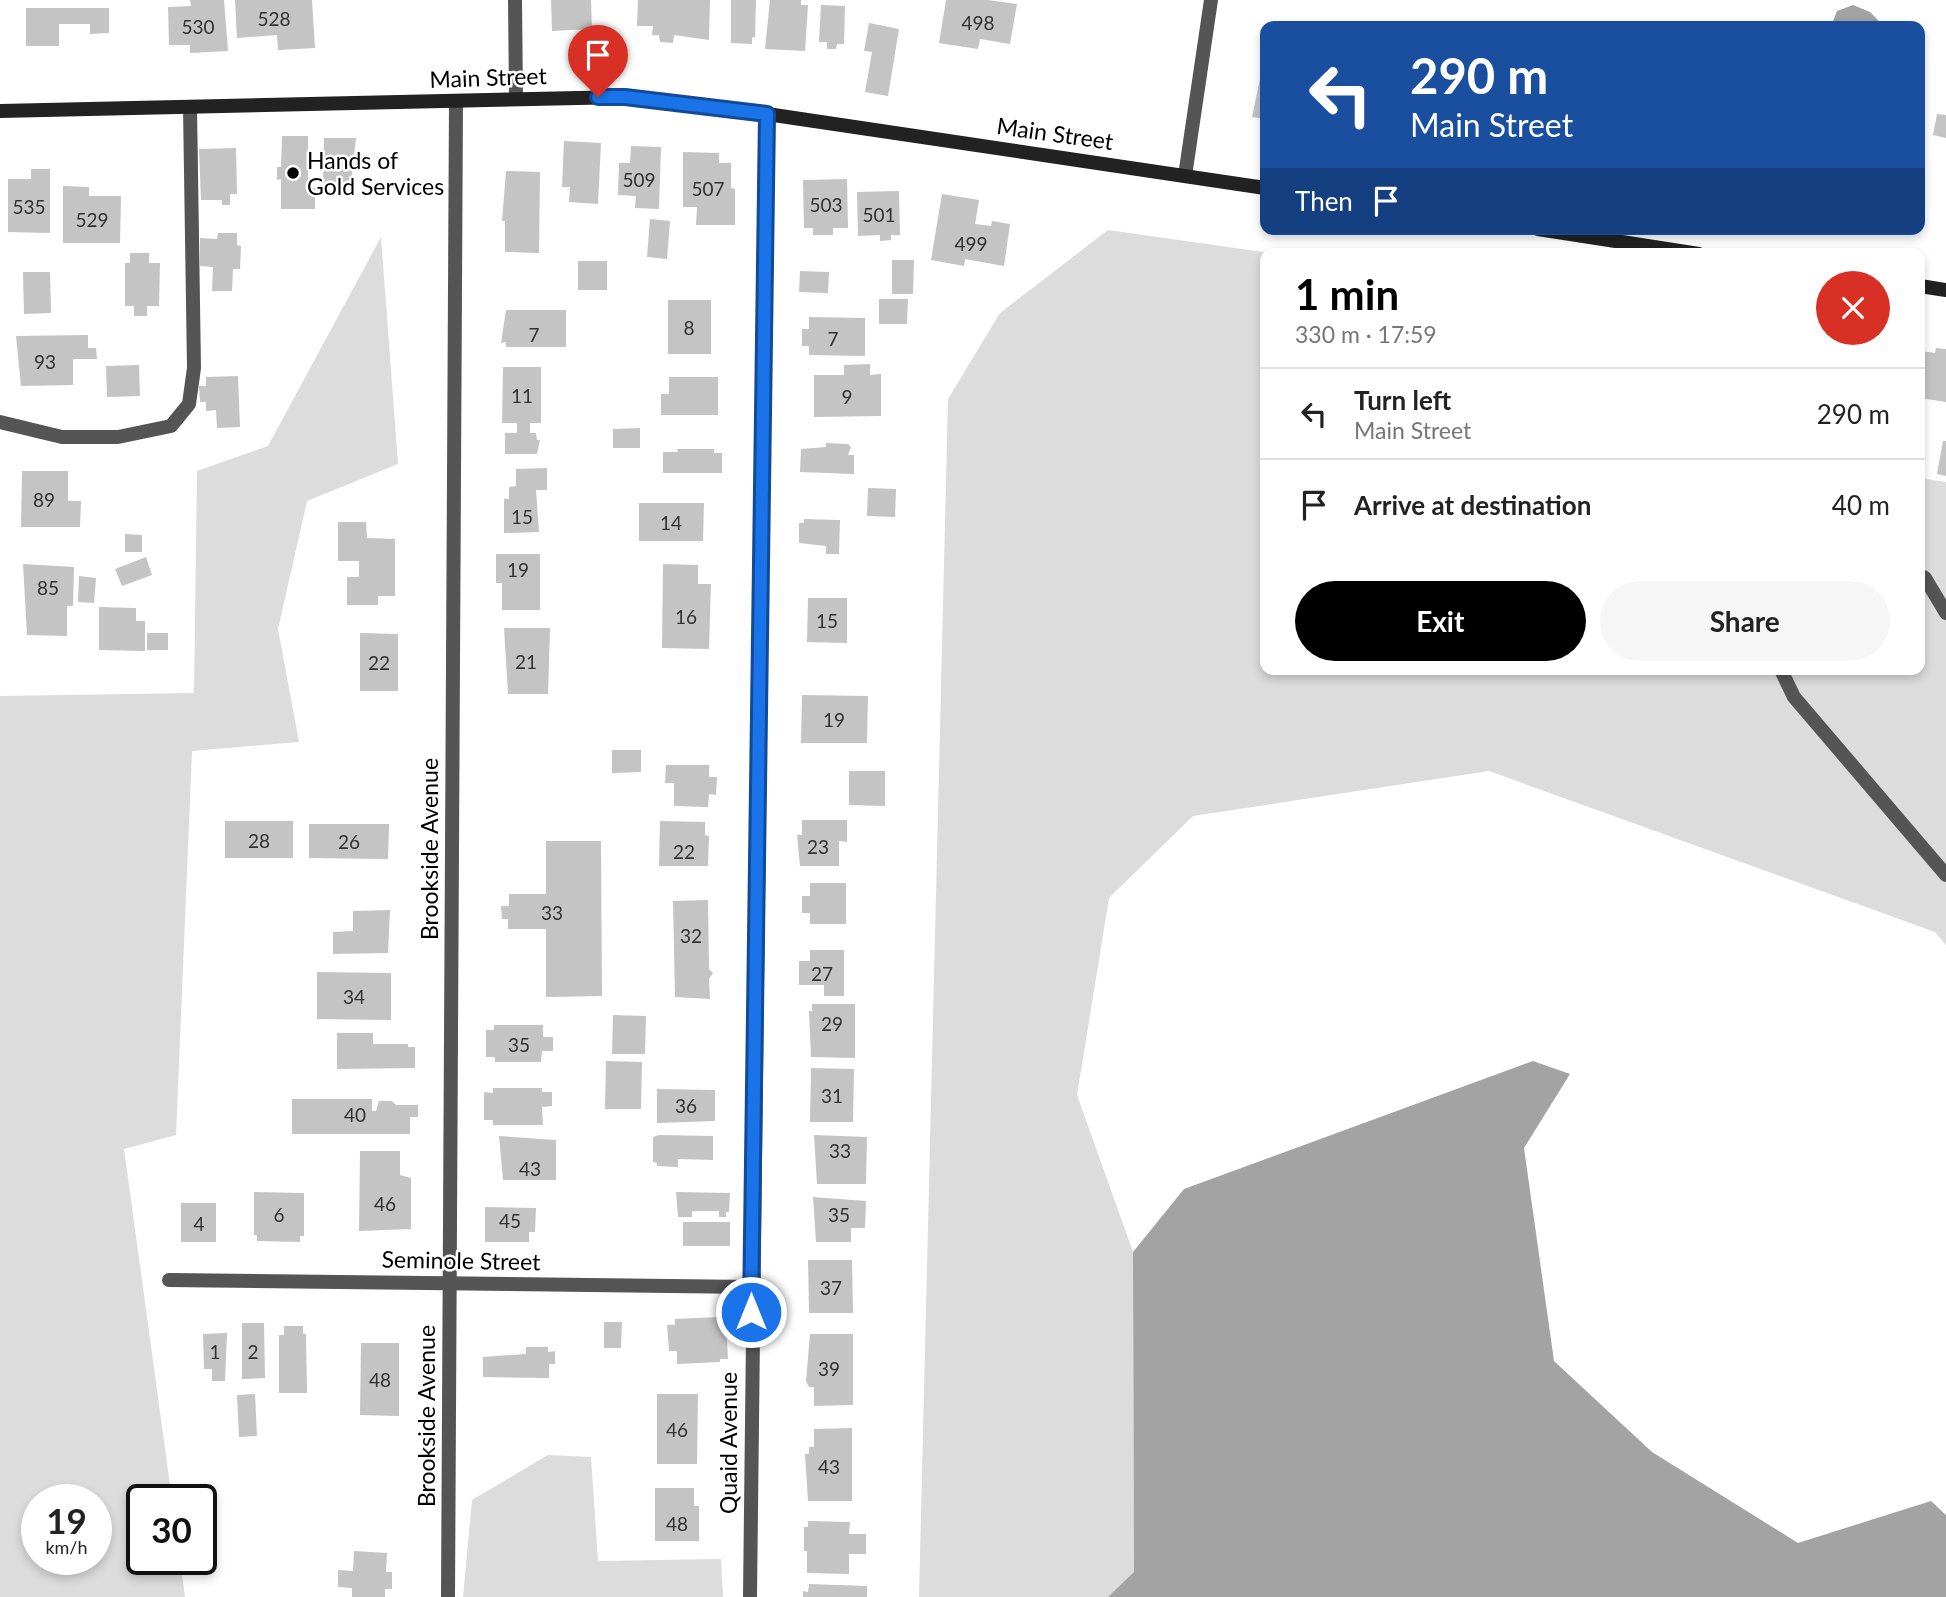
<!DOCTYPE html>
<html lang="en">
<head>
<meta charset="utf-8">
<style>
  :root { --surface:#fff; --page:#f6f6f6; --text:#222; --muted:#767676; --line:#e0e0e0; --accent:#000 }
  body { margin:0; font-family:Lato,sans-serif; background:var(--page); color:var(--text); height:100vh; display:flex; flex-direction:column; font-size:26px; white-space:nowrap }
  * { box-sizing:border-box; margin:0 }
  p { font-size:23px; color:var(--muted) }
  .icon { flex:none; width:38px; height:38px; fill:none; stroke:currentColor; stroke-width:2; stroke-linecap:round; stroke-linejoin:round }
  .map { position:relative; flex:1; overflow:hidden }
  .details { position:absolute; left:1260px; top:248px; width:665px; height:427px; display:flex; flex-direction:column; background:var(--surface); border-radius:14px; box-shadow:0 4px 10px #0003 }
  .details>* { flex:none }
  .hud { position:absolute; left:1260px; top:21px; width:665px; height:214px; border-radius:14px; box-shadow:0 4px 10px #0003; background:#1a4fa0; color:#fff; overflow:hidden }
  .speed { position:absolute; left:21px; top:1484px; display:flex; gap:14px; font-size:35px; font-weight:700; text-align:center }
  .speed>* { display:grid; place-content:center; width:91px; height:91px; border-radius:50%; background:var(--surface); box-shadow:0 4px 10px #0003; line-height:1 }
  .speed small { font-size:18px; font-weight:400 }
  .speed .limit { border:4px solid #111; border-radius:10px; background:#fff; color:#111 }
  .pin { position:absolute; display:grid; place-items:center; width:60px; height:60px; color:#fff; margin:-72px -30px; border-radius:50% 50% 50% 0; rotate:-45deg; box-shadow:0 0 7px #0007 }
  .pin .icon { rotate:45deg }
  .me { position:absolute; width:77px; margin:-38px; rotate:0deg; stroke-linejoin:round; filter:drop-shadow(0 0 5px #0008) }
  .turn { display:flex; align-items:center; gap:24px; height:147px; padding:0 35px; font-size:32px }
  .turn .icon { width:91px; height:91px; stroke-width:2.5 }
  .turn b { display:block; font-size:49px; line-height:60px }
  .then { display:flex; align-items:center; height:66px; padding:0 35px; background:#0003; gap:14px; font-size:26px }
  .round { display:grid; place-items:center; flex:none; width:74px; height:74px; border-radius:37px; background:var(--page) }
  .overview { display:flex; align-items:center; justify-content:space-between; height:119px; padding:0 35px }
  h1 { font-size:42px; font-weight:700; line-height:52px; color:var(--accent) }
  .button { display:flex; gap:14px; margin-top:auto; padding:14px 35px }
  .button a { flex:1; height:80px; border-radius:42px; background:var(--accent); color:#fff; font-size:28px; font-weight:700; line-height:80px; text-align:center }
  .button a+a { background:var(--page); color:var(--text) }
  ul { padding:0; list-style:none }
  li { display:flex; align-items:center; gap:21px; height:91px; padding:0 35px; border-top:2px solid var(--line) }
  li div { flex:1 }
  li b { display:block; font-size:26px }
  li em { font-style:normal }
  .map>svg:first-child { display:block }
  .green { fill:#dcdcdc; fill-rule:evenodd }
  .water { fill:#a3a3a3 }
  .building { fill:#c4c4c4 }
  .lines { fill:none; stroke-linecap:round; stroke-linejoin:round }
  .lane { stroke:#555; stroke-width:14 }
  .street { stroke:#555; stroke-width:14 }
  .secondary { stroke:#222; stroke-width:14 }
  .route-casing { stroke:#114b97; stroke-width:18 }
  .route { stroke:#1a73e8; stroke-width:12 }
  .poi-dot { fill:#000; stroke:#fff; stroke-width:2.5 }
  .labels { text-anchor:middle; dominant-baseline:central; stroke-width:5; stroke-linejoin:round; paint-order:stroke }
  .number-label { font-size:19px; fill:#313131 }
  .street-label { font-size:23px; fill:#000; stroke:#fff }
  .poi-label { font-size:23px; fill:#000; stroke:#fff; text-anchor:start }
</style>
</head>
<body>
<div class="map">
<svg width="1946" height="1597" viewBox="0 0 1946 1597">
  <rect width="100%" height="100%" fill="#fff"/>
  <!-- green -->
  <g class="green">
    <polygon points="1108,230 1277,254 1265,254 1265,670 1920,670 1920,478 1946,482 1946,945 1935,932 1489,771 1193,816 1109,898 1077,1095 1133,1252 1134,1573 1108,1597 919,1597 948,399 1000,313"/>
    <path d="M381,237L398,464L307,501L278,629L299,742L192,751L176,1135L124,1149L172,1500H142V1559H180L185,1597H0V696L194,693L197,471L268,446ZM37,1500H96V1559H37Z"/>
    <polygon points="548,1455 591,1457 598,1561 721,1559 723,1597 463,1597 472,1500"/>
  </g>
  <!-- water -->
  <g class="water">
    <polygon points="1853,5 1870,12 1884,26 1839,26 1833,21 1837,11"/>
    <polygon points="1533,1061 1570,1074 1524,1148 1554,1361 1652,1452 1798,1543 1931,1501 1946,1515 1946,1597 1108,1597 1134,1572 1133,1252 1184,1189"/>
  </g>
  <!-- building -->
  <g class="building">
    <polygon points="190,0 224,0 228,51 190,53 190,45 169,45 168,7 191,6"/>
    <polygon points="235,0 312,0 315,48 278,50 277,35 237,38"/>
    <polygon points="551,0 591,0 592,29 552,31"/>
    <polygon points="638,0 710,0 709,40 674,35 673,43 660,42 659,35 652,35 653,26 637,26"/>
    <polygon points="731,0 756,0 755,37 752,37 752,44 731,43"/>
    <polygon points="770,0 801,0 801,5 808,5 805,51 765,49"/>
    <polygon points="946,0 988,0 1017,4 1010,44 980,39 978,49 939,43"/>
    <polygon points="821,5 845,6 844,44 837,44 836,49 827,49 827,42 819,42"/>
    <polygon points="26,8 109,8 109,33 90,34 90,24 59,24 59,46 26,46"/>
    <polygon points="869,23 899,29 888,96 865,92 872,52 864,51"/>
    <polygon points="1262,69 1265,69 1265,119 1252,117"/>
    <polygon points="1937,114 1946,115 1946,138 1933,135"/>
    <polygon points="282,136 308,136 308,188 315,188 315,209 281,209 281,179 277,180 277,167 281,167"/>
    <polygon points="324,138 356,138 351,183 323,183"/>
    <polygon points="564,141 601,143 598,204 569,202 570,187 562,187"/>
    <polygon points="631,146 661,147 659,209 635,208 636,196 618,195 619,163 630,163"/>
    <polygon points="236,148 237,194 230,194 230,205 222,205 222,200 201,200 199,149"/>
    <polygon points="683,152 719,153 719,163 731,163 731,188 735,189 735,225 696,225 697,207 683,207"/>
    <polygon points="31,169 50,169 50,233 8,232 8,179 31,179"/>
    <polygon points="1920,169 1925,170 1921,196 1920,196"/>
    <polygon points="506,171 540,172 539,253 505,252 505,221 502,221"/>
    <polygon points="847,179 848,228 833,228 833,235 813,235 813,228 804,228 803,180"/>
    <polygon points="63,186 89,187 89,196 121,196 120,243 63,243"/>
    <polygon points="899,191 900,235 891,235 891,240 880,241 880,235 858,236 857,192"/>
    <polygon points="942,194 979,200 975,224 991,226 992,221 1010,224 1004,266 965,259 964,266 931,260"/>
    <polygon points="650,219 670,221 667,259 647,257"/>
    <polygon points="218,233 237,233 237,245 241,246 240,269 233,269 232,291 212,291 213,267 200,266 200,238 217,239"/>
    <polygon points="130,253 149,253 149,263 160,263 159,306 147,306 147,316 134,316 134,306 125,306 125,263 130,263"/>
    <polygon points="892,260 914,260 913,294 892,294"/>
    <rect x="578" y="261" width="29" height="29"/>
    <polygon points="800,271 829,272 828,293 799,292"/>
    <polygon points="23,272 50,272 51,313 24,314"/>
    <polygon points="879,299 908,299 907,324 879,324"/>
    <rect x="668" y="300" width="43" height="54"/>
    <polygon points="506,310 566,310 566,347 506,347 506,342 501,343"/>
    <polygon points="809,317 865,318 865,356 809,355 809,346 802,346 802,329 809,329"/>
    <polygon points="88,335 88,348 96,348 97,359 73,359 73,385 21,386 16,336"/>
    <polygon points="1936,348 1946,349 1946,402 1920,398 1920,358 1922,351 1935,353"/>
    <polygon points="870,364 870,375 881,374 881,416 814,417 814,375 844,375 844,365"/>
    <polygon points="139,365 140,396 107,397 106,366"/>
    <polygon points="503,367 541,367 541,423 530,423 530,433 536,433 537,440 540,440 537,454 505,454 505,433 517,433 517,423 502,423"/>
    <polygon points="238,376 240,427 217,428 216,410 206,411 206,402 200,402 199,386 206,386 206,377"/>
    <polygon points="669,377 718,377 718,415 661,415 661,394 669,394"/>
    <polygon points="640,428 640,448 613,448 613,429"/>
    <polygon points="1943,441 1946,441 1946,476 1937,474"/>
    <polygon points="826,443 848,444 851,447 848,455 854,455 854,474 800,472 801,449 826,447"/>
    <polygon points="677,449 714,449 714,453 722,453 722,473 663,473 663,452 678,452"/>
    <polygon points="547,468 547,490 536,490 539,532 504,533 504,499 509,499 509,487 516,486 516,469"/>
    <polygon points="22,471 68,471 68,501 81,501 80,527 21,527"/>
    <polygon points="868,488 896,489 895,517 867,516"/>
    <polygon points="639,503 704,503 703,541 639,541"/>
    <polygon points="804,519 840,520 839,554 826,554 826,546 799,543 799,523 804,523"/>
    <polygon points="338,522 366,522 367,538 395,539 395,596 378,596 378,605 347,605 347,577 359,577 359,561 338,561"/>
    <polygon points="125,534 142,535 142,552 125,552"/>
    <polygon points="496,554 540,554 540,610 502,610 502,583 496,583"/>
    <polygon points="146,557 152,575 122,586 115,569"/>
    <polygon points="23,564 74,567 73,606 67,606 67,636 27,635"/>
    <polygon points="663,564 698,565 698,584 711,584 709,649 662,648"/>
    <polygon points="79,576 96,578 94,603 78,602"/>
    <polygon points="808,598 847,598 847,643 807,642"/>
    <polygon points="99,607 136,608 136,621 145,621 145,651 99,650"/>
    <polygon points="504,628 550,628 548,694 508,694"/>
    <rect x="147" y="633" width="21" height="17"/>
    <polygon points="360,633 398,634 398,691 360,691"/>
    <polygon points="802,695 868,696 867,743 801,743"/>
    <polygon points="612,750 641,750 641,772 612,773"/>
    <polygon points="666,765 709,765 709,777 717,777 716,795 709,794 708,807 674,806 674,783 665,783"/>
    <polygon points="849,771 885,771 885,806 849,805"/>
    <polygon points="802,820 847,820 847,842 839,841 839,866 800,866 797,835 802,835"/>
    <rect x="225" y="821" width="68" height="37"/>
    <polygon points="660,821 705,822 705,835 709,836 708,866 659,866"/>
    <polygon points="309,824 389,824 388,859 309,858"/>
    <polygon points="546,841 601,841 602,996 546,997 546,929 508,929 508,919 502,919 501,906 509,906 509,894 546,894"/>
    <polygon points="810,883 846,883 846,924 810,924 810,913 802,913 802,896 810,896"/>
    <polygon points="708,900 709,969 713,973 709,979 710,999 675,997 673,901"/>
    <polygon points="390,910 388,953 333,954 333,932 353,931 353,911"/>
    <polygon points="810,950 844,950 844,996 824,996 824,985 799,985 799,961 810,961"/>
    <polygon points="317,972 391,973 391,1020 317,1019"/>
    <polygon points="812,1004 855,1004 855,1058 811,1057 809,1011 812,1011"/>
    <polygon points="613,1015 646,1016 645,1054 612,1054"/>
    <polygon points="494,1025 543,1025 543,1037 553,1037 553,1051 542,1051 541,1062 495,1062 495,1057 486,1057 486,1030 494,1030"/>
    <polygon points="337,1033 373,1033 373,1044 408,1044 408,1047 415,1047 415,1068 337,1069"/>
    <polygon points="606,1061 642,1062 641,1109 605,1109"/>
    <polygon points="811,1068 854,1069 853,1122 810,1122"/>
    <polygon points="493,1088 542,1088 542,1092 552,1092 552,1106 542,1107 543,1125 493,1125 493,1120 484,1120 484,1092 493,1093"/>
    <polygon points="657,1089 715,1090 715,1121 657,1123"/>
    <polygon points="292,1099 372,1099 372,1111 376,1111 379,1101 392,1101 396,1105 418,1105 418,1117 410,1117 410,1134 292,1134"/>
    <polygon points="659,1135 713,1136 713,1160 678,1159 678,1167 657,1166 657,1163 653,1162 653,1137"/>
    <polygon points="814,1135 867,1137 866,1184 817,1184"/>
    <polygon points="499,1136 556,1140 556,1180 503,1180"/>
    <polygon points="360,1151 400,1151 400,1175 411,1178 411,1229 359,1231"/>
    <polygon points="254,1192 304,1193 304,1236 300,1236 300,1242 257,1241 257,1235 254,1235"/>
    <polygon points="676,1192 730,1193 729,1212 726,1212 726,1217 719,1217 719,1211 692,1211 692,1217 678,1217"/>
    <polygon points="813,1197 866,1201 865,1228 851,1228 851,1242 816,1242"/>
    <rect x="181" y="1203" width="35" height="39"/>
    <polygon points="485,1207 536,1208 535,1232 529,1232 529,1242 485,1242"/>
    <rect x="683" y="1222" width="47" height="24"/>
    <polygon points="808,1260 852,1260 853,1313 809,1313"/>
    <polygon points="719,1317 719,1321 726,1320 728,1359 720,1359 720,1362 677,1364 677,1351 669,1351 667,1325 675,1325 675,1319"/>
    <polygon points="604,1322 622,1322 621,1348 604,1348"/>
    <polygon points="242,1323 264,1323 265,1378 242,1379"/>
    <polygon points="284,1326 303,1326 303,1334 306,1334 307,1393 279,1393 279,1335 284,1335"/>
    <polygon points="227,1333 225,1381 212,1381 212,1369 204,1369 203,1334"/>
    <polygon points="810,1334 853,1334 853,1405 814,1406 814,1387 809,1387 806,1381"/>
    <polygon points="361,1343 399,1343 399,1416 360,1415"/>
    <polygon points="526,1347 548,1347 548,1352 555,1351 555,1364 549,1364 549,1378 483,1377 483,1357 526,1354"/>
    <polygon points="255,1394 257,1436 239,1437 237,1395"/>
    <polygon points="657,1394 698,1394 697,1464 657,1464"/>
    <polygon points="852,1428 852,1501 808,1501 805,1454 809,1454 809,1447 814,1447 814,1429"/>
    <polygon points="655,1488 694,1488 694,1506 699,1506 699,1541 655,1541"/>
    <polygon points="808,1521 850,1522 849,1534 866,1534 866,1554 849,1554 849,1574 807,1573 807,1551 804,1551 804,1527 808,1527"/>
    <polygon points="354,1551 387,1553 386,1572 392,1572 392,1589 385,1589 385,1597 352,1597 352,1588 338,1587 338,1570 353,1571"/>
    <polygon points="809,1584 867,1586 867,1597 803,1597 803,1591 808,1592"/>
  </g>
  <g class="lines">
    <!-- lane -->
    <g class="lane">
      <polyline points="0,422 62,437 118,437 171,426 189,404 194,368 190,107"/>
      <polyline points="1920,575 1925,578 1946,613"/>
      <polyline points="1781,670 1794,697 1946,875"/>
    </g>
    <!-- street -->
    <g class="street">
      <polyline points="515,0 516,98"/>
      <polyline points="1185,176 1211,0"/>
      <polyline points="169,1280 751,1287"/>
      <polyline points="448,1597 456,101"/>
      <polyline points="750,1597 767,114"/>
    </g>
    <!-- secondary -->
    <g class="secondary">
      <polyline points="0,111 625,97 767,114 1265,188"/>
      <polyline points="1538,229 1699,254"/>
      <polyline points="1920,286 1946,290"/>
    </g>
  </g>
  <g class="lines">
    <!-- route casing -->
    <g class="route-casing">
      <polyline id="route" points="598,97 625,97 767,114 751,1312"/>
    </g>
    <!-- route -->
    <use href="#route" class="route"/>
  </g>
  <!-- markers -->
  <circle class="poi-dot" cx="293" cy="173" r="7"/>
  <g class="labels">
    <!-- number labels -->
    <g class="number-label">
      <text x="274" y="18">528</text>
      <text x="978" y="22">498</text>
      <text x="198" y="26">530</text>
      <text x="639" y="179">509</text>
      <text x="708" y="188">507</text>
      <text x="826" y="204">503</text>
      <text x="29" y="206">535</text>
      <text x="879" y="214">501</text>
      <text x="92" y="219">529</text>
      <text x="971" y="243">499</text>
      <text x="689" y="327">8</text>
      <text x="534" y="334">7</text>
      <text x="833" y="338">7</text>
      <text x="45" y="361">93</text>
      <text x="522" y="395">11</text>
      <text x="847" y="396">9</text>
      <text x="44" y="499">89</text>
      <text x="522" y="516">15</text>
      <text x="671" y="522">14</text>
      <text x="518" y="569">19</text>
      <text x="48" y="587">85</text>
      <text x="686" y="616">16</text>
      <text x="827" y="620">15</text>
      <text x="526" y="661">21</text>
      <text x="379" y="662">22</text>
      <text x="834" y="719">19</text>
      <text x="259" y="840">28</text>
      <text x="349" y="841">26</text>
      <text x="818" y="846">23</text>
      <text x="684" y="851">22</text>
      <text x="552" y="912">33</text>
      <text x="691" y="935">32</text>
      <text x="822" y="973">27</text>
      <text x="354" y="996">34</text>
      <text x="832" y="1023">29</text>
      <text x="519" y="1044">35</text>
      <text x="832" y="1095">31</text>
      <text x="686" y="1105">36</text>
      <text x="355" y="1114">40</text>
      <text x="840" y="1150">33</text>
      <text x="530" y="1168">43</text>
      <text x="385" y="1203">46</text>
      <text x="279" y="1214">6</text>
      <text x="839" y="1214">35</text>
      <text x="510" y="1220">45</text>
      <text x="199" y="1223">4</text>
      <text x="831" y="1287">37</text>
      <text x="215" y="1351">1</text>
      <text x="253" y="1351">2</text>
      <text x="829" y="1368">39</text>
      <text x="380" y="1379">48</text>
      <text x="677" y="1429">46</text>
      <text x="829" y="1466">43</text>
      <text x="677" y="1523">48</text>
    </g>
    <!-- street labels -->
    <g class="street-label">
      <text transform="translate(488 77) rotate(-2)">Main Street</text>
      <text transform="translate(1055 133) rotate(8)">Main Street</text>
      <text transform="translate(429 849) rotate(-90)">Brookside Avenue</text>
      <text transform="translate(461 1260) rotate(1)">Seminole Street</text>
      <text transform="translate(426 1416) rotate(-90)">Brookside Avenue</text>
      <text transform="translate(728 1443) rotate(-90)">Quaid Avenue</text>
    </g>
    <!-- poi labels -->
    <g class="poi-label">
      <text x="307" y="160">Hands of<tspan x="307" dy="26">Gold Services</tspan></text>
    </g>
  </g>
</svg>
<div class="speed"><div>19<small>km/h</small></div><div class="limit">30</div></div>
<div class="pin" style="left:598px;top:97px;background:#d93025"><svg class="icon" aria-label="arrive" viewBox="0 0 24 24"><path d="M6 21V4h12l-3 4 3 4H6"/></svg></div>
<svg class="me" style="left:751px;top:1312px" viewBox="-20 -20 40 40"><circle r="17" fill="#1a73e8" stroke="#fff" stroke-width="3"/><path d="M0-11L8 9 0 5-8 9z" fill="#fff"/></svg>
<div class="hud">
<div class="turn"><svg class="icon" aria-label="left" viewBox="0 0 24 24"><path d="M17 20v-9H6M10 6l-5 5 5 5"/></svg><div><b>290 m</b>Main Street</div></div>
<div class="then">Then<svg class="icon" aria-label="arrive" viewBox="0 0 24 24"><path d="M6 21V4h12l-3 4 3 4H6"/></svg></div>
</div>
<section class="details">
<div class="overview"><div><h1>1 min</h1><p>330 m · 17:59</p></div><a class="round" style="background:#d93025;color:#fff"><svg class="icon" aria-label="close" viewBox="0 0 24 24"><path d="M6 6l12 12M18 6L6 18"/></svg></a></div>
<ul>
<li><svg class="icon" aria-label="left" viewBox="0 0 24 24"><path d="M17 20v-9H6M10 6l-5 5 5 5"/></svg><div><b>Turn left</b><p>Main Street</p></div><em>290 m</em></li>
<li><svg class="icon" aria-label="arrive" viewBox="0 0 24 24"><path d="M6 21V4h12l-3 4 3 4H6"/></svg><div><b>Arrive at destination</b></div><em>40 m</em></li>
</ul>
<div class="button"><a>Exit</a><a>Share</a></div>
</section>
</div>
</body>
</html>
